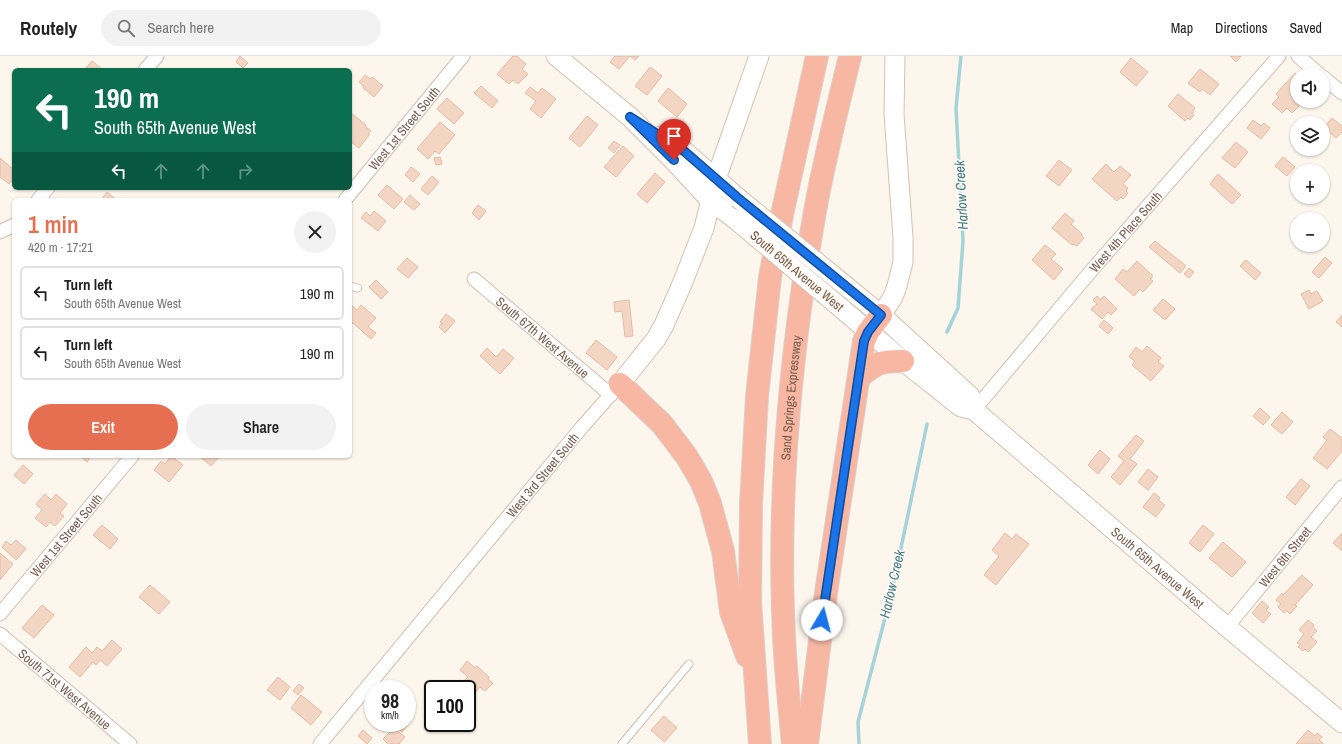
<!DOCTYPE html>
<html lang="en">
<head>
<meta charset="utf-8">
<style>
  :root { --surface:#fff; --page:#f2f2f2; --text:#222; --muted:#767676; --line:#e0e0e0; --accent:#e76f51 }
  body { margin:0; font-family:"Archivo Narrow",sans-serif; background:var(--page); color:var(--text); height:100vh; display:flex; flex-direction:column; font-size:15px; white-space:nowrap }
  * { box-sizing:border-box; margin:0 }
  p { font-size:13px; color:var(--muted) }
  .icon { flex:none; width:22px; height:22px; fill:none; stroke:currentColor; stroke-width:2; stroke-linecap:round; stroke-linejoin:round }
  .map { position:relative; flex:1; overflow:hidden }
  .details { position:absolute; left:12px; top:142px; width:340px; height:260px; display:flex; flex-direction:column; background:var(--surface); border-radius:6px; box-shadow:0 1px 3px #0004 }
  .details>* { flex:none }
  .top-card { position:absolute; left:12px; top:12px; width:340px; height:122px; border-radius:6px; box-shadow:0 1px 3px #0004; background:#0b6e4f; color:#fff; overflow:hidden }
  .controls { position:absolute; left:1290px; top:12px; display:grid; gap:8px }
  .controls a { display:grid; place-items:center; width:40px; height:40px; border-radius:50%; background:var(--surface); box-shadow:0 1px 3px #0004; font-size:20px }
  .speed { position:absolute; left:364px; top:624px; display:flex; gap:8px; font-size:20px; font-weight:700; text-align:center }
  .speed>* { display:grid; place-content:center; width:52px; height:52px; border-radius:50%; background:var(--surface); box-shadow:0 1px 3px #0004; line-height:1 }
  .speed small { font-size:10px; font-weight:400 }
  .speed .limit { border:2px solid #111; border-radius:6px; background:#fff; color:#111 }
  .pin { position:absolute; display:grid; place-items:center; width:34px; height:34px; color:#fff; margin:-41px -17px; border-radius:50% 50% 50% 0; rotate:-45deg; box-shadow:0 0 4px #0007 }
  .pin .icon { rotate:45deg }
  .me { position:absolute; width:44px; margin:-22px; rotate:8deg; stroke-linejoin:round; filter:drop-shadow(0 0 3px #0008) }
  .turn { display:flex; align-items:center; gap:14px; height:84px; padding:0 16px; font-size:18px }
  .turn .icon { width:52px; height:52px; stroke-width:2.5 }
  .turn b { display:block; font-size:28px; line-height:34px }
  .lanes { display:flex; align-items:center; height:38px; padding:0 16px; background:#0003; justify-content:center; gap:20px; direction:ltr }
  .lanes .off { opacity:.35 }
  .round { display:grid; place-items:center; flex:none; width:42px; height:42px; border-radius:21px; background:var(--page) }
  .overview { display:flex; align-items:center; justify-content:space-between; height:68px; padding:0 16px }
  h1 { font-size:24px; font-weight:600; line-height:30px; color:var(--accent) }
  .primary-button { display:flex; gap:8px; margin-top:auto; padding:8px 16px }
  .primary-button a { flex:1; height:46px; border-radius:24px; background:var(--accent); color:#fff; font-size:16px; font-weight:600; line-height:46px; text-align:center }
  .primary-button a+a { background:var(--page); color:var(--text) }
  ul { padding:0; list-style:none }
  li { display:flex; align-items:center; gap:12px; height:54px; margin:0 8px 6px; padding:0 8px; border:2px solid var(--line); border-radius:6px }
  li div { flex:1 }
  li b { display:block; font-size:15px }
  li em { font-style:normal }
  header { display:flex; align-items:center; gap:24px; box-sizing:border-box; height:56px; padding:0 20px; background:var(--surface); border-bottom:1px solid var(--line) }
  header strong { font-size:19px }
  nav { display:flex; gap:22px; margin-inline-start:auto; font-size:14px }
  .search { width:280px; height:36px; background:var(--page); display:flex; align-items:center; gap:10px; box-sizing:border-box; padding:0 14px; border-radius:22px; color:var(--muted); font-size:15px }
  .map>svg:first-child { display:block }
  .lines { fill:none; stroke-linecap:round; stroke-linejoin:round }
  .stream { stroke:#a5d3da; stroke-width:3.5 }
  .building { fill:#f3d5c3; stroke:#e6bba3 }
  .lane-casing { stroke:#d1beb0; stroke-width:9 }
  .street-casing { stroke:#d1beb0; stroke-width:15 }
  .secondary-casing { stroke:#d6c0b0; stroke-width:21 }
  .highway-casing { stroke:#dad1cd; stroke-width:24 }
  .lane { stroke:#fff; stroke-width:7 }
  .street { stroke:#fff; stroke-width:13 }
  .secondary { stroke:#fff; stroke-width:19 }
  .highway { stroke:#f7b7a3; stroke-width:22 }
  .secondary-bridge-casing { stroke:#d6c0b0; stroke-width:21; stroke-linecap:butt }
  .secondary-bridge { stroke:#fff; stroke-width:19 }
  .route-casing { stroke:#114b97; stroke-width:10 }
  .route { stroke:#1a73e8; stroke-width:7 }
  .labels { text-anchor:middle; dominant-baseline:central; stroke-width:3.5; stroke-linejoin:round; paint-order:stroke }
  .street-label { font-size:13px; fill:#7a5c4d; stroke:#fffaf3 }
  .water-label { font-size:14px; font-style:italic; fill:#437c86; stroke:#fffaf3 }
</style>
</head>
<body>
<header>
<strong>Routely</strong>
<div class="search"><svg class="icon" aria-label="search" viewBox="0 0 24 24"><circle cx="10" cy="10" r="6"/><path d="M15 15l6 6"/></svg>Search here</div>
<nav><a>Map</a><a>Directions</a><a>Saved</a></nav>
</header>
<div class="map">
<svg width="1342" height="688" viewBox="0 0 1342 688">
  <rect width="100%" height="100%" fill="#fdf6ec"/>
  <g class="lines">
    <!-- stream -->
    <g class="stream">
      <polyline points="947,276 958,252 963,185 956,52 961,0"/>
      <polyline points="859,688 858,666 892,535 927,368"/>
    </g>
  </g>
  <!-- building -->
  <g class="building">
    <polygon points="240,0 248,7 243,12 236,6"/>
    <polygon points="513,0 517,0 526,8 522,13 528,18 518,28 513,24 509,28 497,18"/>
    <polygon points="615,0 639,0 635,4 630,0 619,13 610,6"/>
    <polygon points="1230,0 1241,0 1236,6"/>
    <polygon points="1131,2 1148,16 1136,30 1120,16"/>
    <polygon points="92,5 103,14 84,14"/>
    <polygon points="650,11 662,20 647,39 635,30"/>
    <polygon points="1200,13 1219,28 1210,39 1202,33 1200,36 1188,27"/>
    <polygon points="1295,17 1297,19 1297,45 1303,46 1292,57 1287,52 1282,57 1272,48 1279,41 1276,38"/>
    <polygon points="365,19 370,23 372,21 383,30 374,41 363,32 364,30 359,26"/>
    <polygon points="481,30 498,45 492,52 474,37"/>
    <polygon points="530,31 538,37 542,32 556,43 541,62 530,53 536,45 525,37"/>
    <polygon points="668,32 687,48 677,61 658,45"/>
    <polygon points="1178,38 1195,52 1192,57 1194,59 1190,64 1188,62 1185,65 1168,50"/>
    <polygon points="447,42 464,57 454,68 437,53"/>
    <polygon points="351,57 366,69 365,70 371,75 368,78 369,79 359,92 350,85 350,58"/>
    <polygon points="587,60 598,69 580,91 569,82"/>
    <polygon points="1332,62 1342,70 1342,76 1336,82 1324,71"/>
    <polygon points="1253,64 1261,70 1264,67 1270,72 1261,83 1247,72"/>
    <polygon points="440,66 455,79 439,98 435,95 428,103 417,93"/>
    <polygon points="614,85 620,89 614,97 608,92"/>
    <polygon points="1236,86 1248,96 1235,112 1222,102"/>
    <polygon points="623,90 634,100 616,121 604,111"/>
    <polygon points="440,101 442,108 436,109 434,102"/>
    <polygon points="1283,101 1295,111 1287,120 1275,110"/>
    <polygon points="0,102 14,114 14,122 9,128 0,121"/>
    <polygon points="1059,104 1072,114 1059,130 1046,120"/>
    <polygon points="1106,108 1114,116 1120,110 1131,119 1123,128 1128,132 1126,135 1128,137 1123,143 1121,141 1117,145 1092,123"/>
    <polygon points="411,111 420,118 413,126 405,119"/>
    <polygon points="655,117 665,126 647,147 637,138"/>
    <polygon points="1218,118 1241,139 1232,148 1210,128"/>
    <polygon points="432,120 439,126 428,139 421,133"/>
    <polygon points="387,129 403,143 394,153 378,139"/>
    <polygon points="107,136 117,144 101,144"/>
    <polygon points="410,139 420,148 414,154 404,146"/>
    <polygon points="478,149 486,155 479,164 472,157"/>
    <polygon points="374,155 386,165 378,175 361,162 366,156 370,160"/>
    <polygon points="1065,157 1074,165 1071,168 1082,178 1081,179 1084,182 1077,190 1074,188 1072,189 1052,172"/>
    <polygon points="1155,185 1186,210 1180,217 1149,191"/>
    <polygon points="1045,189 1056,198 1051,203 1063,213 1054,224 1032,204"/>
    <polygon points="1325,201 1332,207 1319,222 1312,216"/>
    <polygon points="407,202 418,211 408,222 397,213"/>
    <polygon points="1246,204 1261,217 1255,224 1240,210"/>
    <polygon points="1137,205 1153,220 1150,223 1153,225 1143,236 1140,233 1134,240 1115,223 1123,213 1127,216"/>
    <polygon points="1189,212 1194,216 1189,222 1184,218"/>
    <polygon points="376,224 388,236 381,243 369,231"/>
    <polygon points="1309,234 1311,238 1317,235 1323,245 1309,253 1301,238"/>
    <polygon points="1097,240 1101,244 1104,240 1117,253 1111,259 1108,256 1102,263 1091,253 1097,248 1093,244"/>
    <polygon points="1163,243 1175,253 1165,264 1153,254"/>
    <polygon points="629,244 633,280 625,281 622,255 615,256 614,246"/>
    <polygon points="350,248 357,254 361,249 376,262 368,271 376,277 371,283 353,267 350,269"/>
    <polygon points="446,258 455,265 445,277 439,271 442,267 440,266"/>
    <polygon points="1342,259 1342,271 1336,266"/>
    <polygon points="1104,264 1113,272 1108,278 1099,270"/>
    <polygon points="596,284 617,301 607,314 586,297"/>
    <polygon points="1147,290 1161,302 1158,306 1164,310 1151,325 1132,309 1135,305 1129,301 1136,291 1142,296"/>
    <polygon points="487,292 496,301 503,293 514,302 500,318 480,300"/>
    <polygon points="1260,352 1270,361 1263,369 1253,360"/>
    <polygon points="1282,356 1293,366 1282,378 1271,369"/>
    <polygon points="1330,373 1342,382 1342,395 1327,413 1313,402 1327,384 1323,381"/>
    <polygon points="1136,379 1144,385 1130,403 1137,408 1120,429 1111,421 1124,405 1118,400"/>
    <polygon points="1100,394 1110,403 1098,418 1088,409"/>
    <polygon points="80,400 91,400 87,406"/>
    <polygon points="171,400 183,409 169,426 154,414 161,405 165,408"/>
    <polygon points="199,400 217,400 219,401 211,410"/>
    <polygon points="23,409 33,418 24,428 14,419"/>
    <polygon points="1148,413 1158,421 1148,434 1138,426"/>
    <polygon points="1301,423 1310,430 1295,449 1286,441"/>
    <polygon points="1154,437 1160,442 1158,444 1165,449 1156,461 1143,451"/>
    <polygon points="45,438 51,444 56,438 67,448 60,457 64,460 55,470 50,466 46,471 35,462 42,454 36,448"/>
    <polygon points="102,469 118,483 110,493 93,479"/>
    <polygon points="1203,469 1214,478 1200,496 1189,487"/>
    <polygon points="1005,477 1012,483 1016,478 1029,488 996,529 984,519 999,500 992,494"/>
    <polygon points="1342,477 1342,495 1333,487"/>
    <polygon points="16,484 26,493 16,504 2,491 6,485 11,489"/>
    <polygon points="1223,486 1246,506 1232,521 1209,502"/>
    <polygon points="0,497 13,508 0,524"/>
    <polygon points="1302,519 1313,529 1295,549 1297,550 1290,558 1286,554 1284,557 1278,551 1281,548 1276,544 1282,537 1283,539"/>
    <polygon points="150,529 170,546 159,558 139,541"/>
    <polygon points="1262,545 1269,551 1266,554 1271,558 1263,567 1252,557"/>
    <polygon points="42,549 54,559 34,582 22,572"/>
    <polygon points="1308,564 1314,569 1313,571 1317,575 1311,581 1317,586 1308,596 1305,593 1303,595 1298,591 1300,589 1297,587 1304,578 1299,574"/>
    <polygon points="112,584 122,593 107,610 100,604 96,609 93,606 80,621 69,611 86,591 92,597 97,591 102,595"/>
    <polygon points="467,605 475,612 477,610 489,621 488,623 493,627 485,635 480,631 469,644 467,643 467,633 457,633 468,621 460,614"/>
    <polygon points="278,621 290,631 280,644 267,634"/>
    <polygon points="299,628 304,632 298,639 293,635"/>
    <polygon points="301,639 322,656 311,669 291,652"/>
    <polygon points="432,643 433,643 433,657 426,651"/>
    <polygon points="664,660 677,672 664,686 651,674"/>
    <polygon points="407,661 411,665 402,676 392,667 407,667"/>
    <polygon points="394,672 405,681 399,688 388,688 383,683"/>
    <polygon points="363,674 372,682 367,688 358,680"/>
    <polygon points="1308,674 1315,680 1317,677 1322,681 1319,684 1323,687 1321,688 1296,688"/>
  </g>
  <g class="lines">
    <!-- lane casing -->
    <g class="lane-casing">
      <g id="lane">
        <polyline points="350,230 358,232"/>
        <polyline points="622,688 689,608"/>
      </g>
    </g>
    <!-- street casing -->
    <g class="street-casing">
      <g id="street">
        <polyline points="1298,0 1320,19"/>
        <polyline points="145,14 157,0"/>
        <polyline points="1323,21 1342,37"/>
        <polyline points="38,144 48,132"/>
        <path id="s1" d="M345,144L463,0"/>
        <polyline points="0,176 14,169"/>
        <path id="s2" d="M474,223L611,339"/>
        <path id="s3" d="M974,354L1091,215L1279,0"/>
        <path id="s4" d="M0,558L132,400"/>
        <path id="s5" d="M1227,571L1342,431"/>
        <path id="s6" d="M0,578L130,688"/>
        <path id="s7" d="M320,688L582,371L620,328"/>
      </g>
    </g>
    <!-- secondary casing -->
    <g class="secondary-casing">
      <g id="secondary">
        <polyline points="556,0 630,61 674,105 711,145 735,163"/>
        <polyline points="660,80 684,95 738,142"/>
        <polyline points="847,231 881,259 970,340 974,354"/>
        <path id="s8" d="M841,252L903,305L961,351L974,354L1227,571L1342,667"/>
        <polyline points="881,259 893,241 897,230 903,206 903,181 894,58 895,0"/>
        <polyline points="620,328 656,283 664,269 682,228 704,172 716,123 759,0"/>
      </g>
    </g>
    <!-- highway casing -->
    <g class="highway-casing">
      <g id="highway">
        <path d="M859,321C877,307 879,305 903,305"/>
        <polyline points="620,328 662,368 687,401 701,425 710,447 723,495 731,556 747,600"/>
        <polyline points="760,688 750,545 751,448 757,340 770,221 783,154 817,0"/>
        <path id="s9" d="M793,688C790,658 787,628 785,598C776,454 789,308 813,167C822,111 837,55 850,0"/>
        <polyline points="807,688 826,537 864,285 868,276 881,259"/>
      </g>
    </g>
    <!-- lane -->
    <use href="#lane" class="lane"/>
    <!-- street -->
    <use href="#street" class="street"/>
    <!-- secondary -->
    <use href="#secondary" class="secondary"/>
    <!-- highway -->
    <use href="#highway" class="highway"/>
    <!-- secondary-bridge casing -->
    <g class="secondary-bridge-casing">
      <g id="secondary-bridge">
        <polyline points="738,142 847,231"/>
        <polyline points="735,163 841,252"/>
      </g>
    </g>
    <!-- secondary-bridge -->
    <use href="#secondary-bridge" class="secondary-bridge"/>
  </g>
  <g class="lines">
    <!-- route casing -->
    <g class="route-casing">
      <polyline id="route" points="674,104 630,61 684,95 738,142 881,259 868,276 864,285 822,564"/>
    </g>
    <!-- route -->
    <use href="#route" class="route"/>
  </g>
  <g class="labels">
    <!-- street labels -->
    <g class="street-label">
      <text stroke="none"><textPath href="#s1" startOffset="93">West 1st Street South</textPath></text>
      <text stroke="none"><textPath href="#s3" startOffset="234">West 4th Place South</textPath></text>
      <text transform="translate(797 215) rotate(40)">South 65th Avenue West</text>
      <text stroke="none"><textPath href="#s2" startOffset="90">South 67th West Avenue</textPath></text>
      <text stroke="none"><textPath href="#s9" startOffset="347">Sand Springs Expressway</textPath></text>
      <text stroke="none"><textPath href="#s7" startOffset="349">West 3rd Street South</textPath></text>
      <text stroke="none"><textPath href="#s4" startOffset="103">West 1st Street South</textPath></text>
      <text stroke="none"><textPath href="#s5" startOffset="91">West 6th Street</textPath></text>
      <text stroke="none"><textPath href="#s8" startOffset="411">South 65th Avenue West</textPath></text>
      <text stroke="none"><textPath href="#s6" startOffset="85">South 71st West Avenue</textPath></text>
    </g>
    <!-- water labels -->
    <g class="water-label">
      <text transform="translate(961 139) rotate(-93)">Harlow Creek</text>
      <text transform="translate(892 528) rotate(-77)">Harlow Creek</text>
    </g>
  </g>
</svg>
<div class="controls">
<a><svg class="icon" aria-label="sound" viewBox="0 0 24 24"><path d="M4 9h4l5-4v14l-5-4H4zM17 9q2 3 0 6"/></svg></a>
<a><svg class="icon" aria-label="layers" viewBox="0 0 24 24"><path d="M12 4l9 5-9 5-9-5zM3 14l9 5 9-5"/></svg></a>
<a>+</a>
<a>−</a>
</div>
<div class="speed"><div>98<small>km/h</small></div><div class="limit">100</div></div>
<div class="pin" style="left:674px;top:104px;background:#d93025"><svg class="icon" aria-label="arrive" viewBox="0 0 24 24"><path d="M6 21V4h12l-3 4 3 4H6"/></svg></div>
<svg class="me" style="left:822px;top:564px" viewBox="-20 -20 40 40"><circle r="19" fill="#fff"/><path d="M0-13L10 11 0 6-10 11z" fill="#1a73e8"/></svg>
<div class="top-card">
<div class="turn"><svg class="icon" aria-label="left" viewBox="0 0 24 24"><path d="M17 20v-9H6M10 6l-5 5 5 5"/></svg><div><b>190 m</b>South 65th Avenue West</div></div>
<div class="lanes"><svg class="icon" aria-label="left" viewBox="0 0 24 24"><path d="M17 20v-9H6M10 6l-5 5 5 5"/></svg><svg class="icon off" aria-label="ahead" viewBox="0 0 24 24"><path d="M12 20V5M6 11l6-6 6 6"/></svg><svg class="icon off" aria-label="ahead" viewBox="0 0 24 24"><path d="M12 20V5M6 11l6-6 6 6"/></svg><svg class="icon off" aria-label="right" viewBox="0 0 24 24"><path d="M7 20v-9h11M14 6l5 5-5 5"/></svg></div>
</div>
<section class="details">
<div class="overview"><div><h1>1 min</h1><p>420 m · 17:21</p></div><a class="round"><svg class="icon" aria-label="close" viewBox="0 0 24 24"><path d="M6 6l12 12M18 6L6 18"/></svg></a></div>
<ul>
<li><svg class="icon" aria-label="left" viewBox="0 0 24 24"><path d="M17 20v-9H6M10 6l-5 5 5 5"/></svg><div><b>Turn left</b><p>South 65th Avenue West</p></div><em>190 m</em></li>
<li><svg class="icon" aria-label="left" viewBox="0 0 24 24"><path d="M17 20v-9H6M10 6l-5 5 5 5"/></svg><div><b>Turn left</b><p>South 65th Avenue West</p></div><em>190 m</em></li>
</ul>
<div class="primary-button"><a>Exit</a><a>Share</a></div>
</section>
</div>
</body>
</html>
